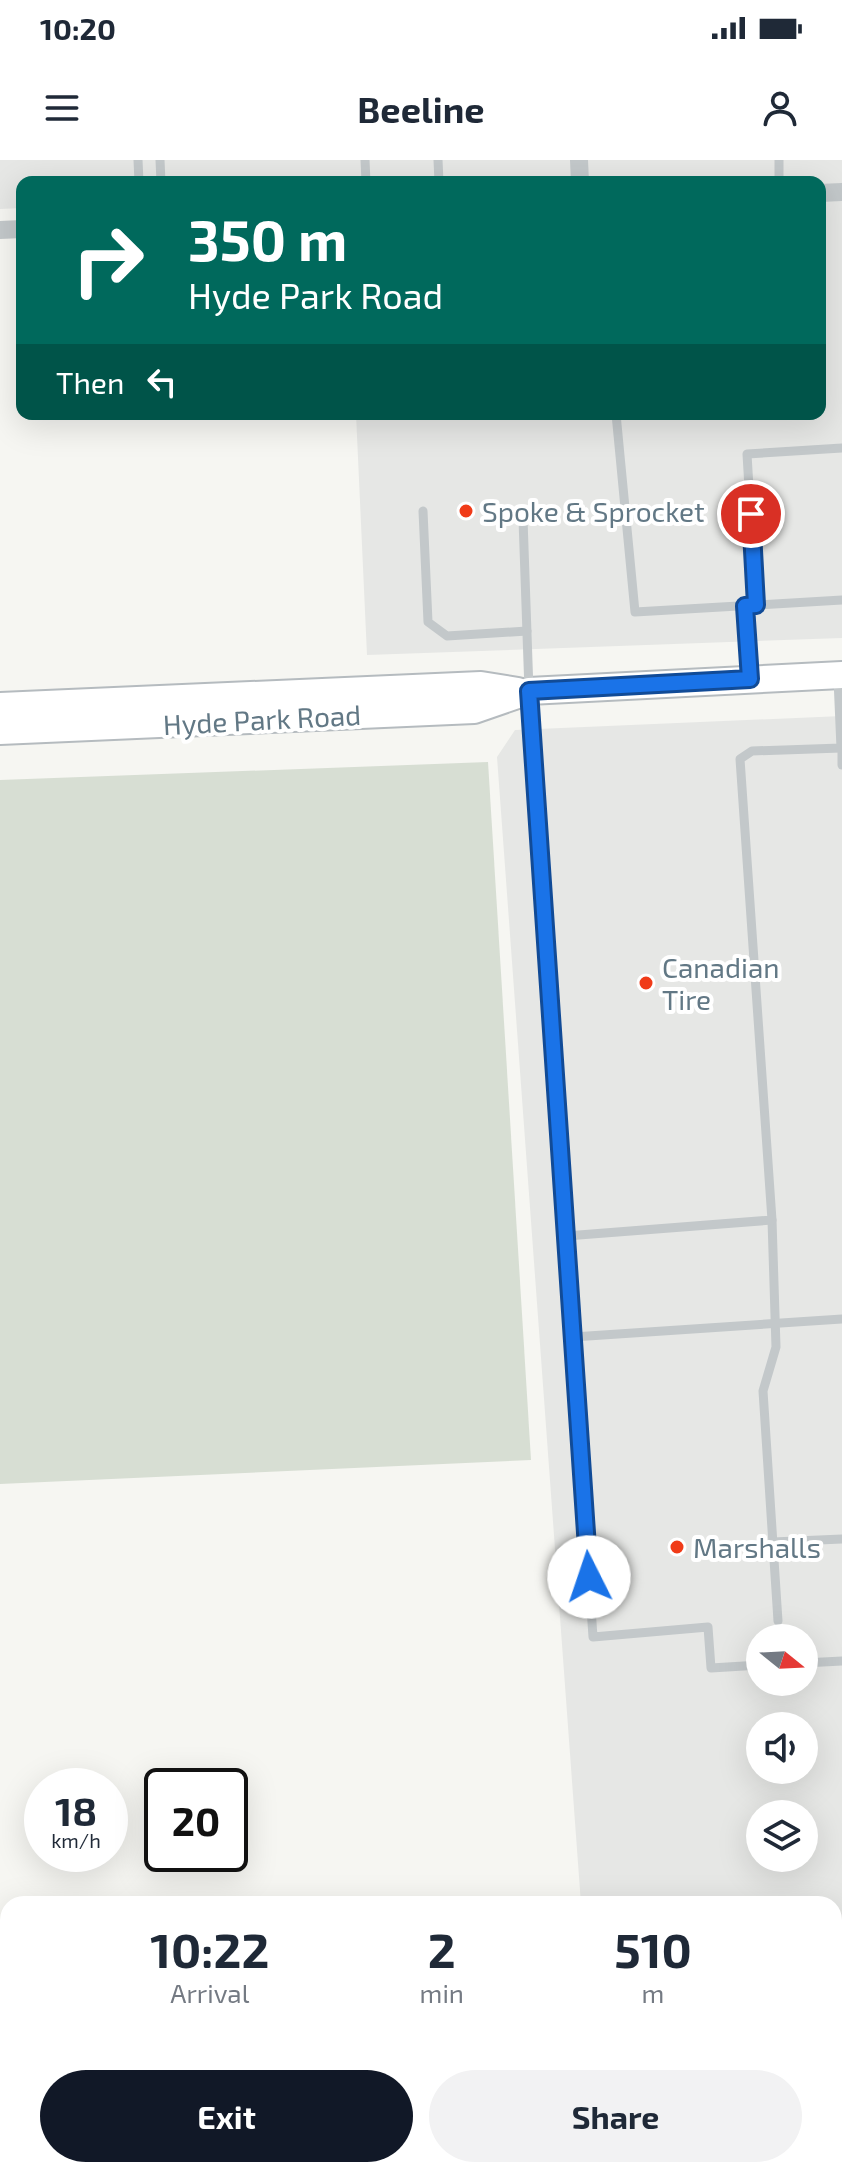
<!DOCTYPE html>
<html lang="en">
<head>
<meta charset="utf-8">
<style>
  :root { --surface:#fff; --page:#f2f2f3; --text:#1f2937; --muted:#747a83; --accent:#111827 }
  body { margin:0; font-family:"Exo 2",sans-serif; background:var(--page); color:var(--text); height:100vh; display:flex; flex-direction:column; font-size:30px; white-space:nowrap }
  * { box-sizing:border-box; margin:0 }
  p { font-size:26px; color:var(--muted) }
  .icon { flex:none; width:44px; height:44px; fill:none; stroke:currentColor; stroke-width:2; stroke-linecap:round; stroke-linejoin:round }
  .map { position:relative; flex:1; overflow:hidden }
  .drawer { position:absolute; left:0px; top:1736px; width:842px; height:282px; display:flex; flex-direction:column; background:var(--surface); border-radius:24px 24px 0 0; box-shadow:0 8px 32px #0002 }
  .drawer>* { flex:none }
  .banner { position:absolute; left:16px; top:16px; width:810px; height:244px; border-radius:16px; box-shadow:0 8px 32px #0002; background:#00695c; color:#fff; overflow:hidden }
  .needle { width:52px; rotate:108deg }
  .tools { position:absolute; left:746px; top:1464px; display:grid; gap:16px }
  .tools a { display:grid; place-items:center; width:72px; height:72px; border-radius:50%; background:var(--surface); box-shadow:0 8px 32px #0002; font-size:40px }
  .speed { position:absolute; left:24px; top:1608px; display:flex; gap:16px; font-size:40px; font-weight:700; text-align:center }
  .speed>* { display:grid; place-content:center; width:104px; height:104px; border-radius:50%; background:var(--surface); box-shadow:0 8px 32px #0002; line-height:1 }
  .speed small { font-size:20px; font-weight:400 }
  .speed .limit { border:4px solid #111; border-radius:12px; background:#fff; color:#111 }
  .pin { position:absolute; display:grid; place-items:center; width:68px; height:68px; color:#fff; margin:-34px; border:4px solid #fff; border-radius:50%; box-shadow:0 2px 8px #0007 }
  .me { position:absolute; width:88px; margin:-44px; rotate:356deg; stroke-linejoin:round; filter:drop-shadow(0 0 6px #0008) }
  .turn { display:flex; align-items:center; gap:28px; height:168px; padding:0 40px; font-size:36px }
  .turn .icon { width:104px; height:104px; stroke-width:2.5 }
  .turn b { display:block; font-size:56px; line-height:68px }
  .then { display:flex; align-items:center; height:76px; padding:0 40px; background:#0003; gap:16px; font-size:30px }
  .eta { display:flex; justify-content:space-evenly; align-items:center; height:136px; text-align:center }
  .eta b { font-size:48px; font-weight:700; line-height:56px }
  .button { display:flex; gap:16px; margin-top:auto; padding:16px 40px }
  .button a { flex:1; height:92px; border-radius:48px; background:var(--accent); color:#fff; font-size:32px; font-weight:700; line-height:92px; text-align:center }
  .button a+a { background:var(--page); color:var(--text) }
  .status { display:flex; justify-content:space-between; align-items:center; height:56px; padding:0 40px; background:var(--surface); direction:ltr }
  .status svg { height:22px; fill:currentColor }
  header { display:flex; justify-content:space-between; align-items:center; height:104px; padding:0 40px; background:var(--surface); font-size:36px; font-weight:700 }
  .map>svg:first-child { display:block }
  .built { fill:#e6e7e5; fill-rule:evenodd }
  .green { fill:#d7ded3 }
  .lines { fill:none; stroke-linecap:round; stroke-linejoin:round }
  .secondary-casing { stroke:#b5bbbf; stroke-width:30 }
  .lane { stroke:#c3c8ca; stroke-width:9 }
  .street { stroke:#c3c8ca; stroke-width:18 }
  .secondary { stroke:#fff; stroke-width:26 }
  .route-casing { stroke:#114b97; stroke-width:20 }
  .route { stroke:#1a73e8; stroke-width:14 }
  .poi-dot { fill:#f03b18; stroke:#fff; stroke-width:3 }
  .labels { text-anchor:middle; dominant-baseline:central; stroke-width:8; stroke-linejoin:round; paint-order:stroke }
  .poi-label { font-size:28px; fill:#627885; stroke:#fff; text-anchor:start }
  .street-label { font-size:28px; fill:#627885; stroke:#fff }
</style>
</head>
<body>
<div class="status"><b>10:20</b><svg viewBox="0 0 49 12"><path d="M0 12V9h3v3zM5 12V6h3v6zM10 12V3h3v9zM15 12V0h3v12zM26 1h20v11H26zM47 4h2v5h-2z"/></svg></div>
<header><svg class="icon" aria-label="menu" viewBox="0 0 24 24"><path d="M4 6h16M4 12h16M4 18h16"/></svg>Beeline<svg class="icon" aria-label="person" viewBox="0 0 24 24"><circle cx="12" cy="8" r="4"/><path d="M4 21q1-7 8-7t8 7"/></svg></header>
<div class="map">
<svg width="842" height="2017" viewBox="0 0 842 2017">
  <rect width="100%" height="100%" fill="#f6f6f2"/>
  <!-- built -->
  <g class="built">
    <polygon points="0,0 842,0 842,478 367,495 356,254 820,254 820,22 22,22 22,48 0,49"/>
    <path d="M842,556V2017H602L601,2010H834V1744H581L497,597L515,570ZM760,1478H804V1522H760ZM760,1566H804V1610H760ZM760,1654H804V1698H760Z"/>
  </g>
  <!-- green -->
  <polygon class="green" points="488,602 531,1300 0,1324 0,620"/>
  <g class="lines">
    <!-- secondary casing -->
    <g class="secondary-casing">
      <g id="secondary">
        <polyline points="0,546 481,525 518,531"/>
        <polyline points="0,571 474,550 529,531 842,515"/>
      </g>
    </g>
    <!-- lane -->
    <g class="lane">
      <polyline points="138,0 139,22"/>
      <polyline points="160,0 161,22"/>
      <polyline points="365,0 366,22"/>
      <polyline points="438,0 439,22"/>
      <polyline points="779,0 779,22"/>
      <polyline points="616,254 635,452 842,440"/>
      <polyline points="423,351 428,462 447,476 527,471"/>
      <polyline points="523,359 529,531 593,1477 708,1467 711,1508 760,1505"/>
      <polyline points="756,445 747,294 842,288"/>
      <polyline points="745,446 750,516"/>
      <polyline points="842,588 842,605"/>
      <polyline points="772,1060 776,1187 763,1231 778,1461"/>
      <polyline points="566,1076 772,1060 740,599 752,591 841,588 838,519"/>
      <polyline points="573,1177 842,1159"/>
      <polyline points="773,1382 842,1379"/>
      <polyline points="804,1503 842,1501"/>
    </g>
    <!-- street -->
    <g class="street">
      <polyline points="579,0 580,22"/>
      <polyline points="820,33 842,32"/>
      <polyline points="0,70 22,69"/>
      <polyline points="107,2010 109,2017"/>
      <polyline points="426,2010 427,2017"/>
    </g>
    <!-- secondary -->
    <use href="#secondary" class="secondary"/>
  </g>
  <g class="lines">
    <!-- route casing -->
    <g class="route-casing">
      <polyline id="route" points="589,1417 529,531 750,519 745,446 756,445 751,354"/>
    </g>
    <!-- route -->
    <use href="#route" class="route"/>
  </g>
  <!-- markers -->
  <g class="poi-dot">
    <circle cx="466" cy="351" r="8"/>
    <circle cx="646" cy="823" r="8"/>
    <circle cx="677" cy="1387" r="8"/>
  </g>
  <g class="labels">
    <!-- poi labels -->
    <g class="poi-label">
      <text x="482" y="351">Spoke &amp; Sprocket</text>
      <text x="662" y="807">Canadian<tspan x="662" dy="32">Tire</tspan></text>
      <text x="693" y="1387">Marshalls</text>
    </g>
    <!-- street labels -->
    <g class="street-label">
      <text transform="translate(262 559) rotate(-3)">Hyde Park Road</text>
    </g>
  </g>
</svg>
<div class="tools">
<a><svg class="needle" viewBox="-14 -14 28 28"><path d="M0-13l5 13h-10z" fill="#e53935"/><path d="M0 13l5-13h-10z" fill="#747a83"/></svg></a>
<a><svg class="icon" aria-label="sound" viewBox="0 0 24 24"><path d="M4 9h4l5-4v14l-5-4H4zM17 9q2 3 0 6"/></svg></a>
<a><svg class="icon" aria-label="layers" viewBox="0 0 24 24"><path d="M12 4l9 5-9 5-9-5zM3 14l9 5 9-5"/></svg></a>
</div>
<div class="speed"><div>18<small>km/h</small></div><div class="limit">20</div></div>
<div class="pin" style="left:751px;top:354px;background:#d93025"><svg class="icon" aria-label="arrive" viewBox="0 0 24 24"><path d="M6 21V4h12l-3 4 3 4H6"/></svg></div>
<svg class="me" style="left:589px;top:1417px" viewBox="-20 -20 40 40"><circle r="19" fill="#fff"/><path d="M0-13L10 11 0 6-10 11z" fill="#1a73e8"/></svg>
<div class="banner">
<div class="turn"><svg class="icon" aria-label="right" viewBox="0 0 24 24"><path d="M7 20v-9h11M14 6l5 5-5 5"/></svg><div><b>350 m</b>Hyde Park Road</div></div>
<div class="then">Then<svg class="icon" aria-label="left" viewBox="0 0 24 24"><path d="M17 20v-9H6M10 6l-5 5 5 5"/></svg></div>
</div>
<section class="drawer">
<div class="eta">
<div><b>10:22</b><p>Arrival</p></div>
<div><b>2</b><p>min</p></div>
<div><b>510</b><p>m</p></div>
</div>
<div class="button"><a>Exit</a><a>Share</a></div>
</section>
</div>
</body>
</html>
